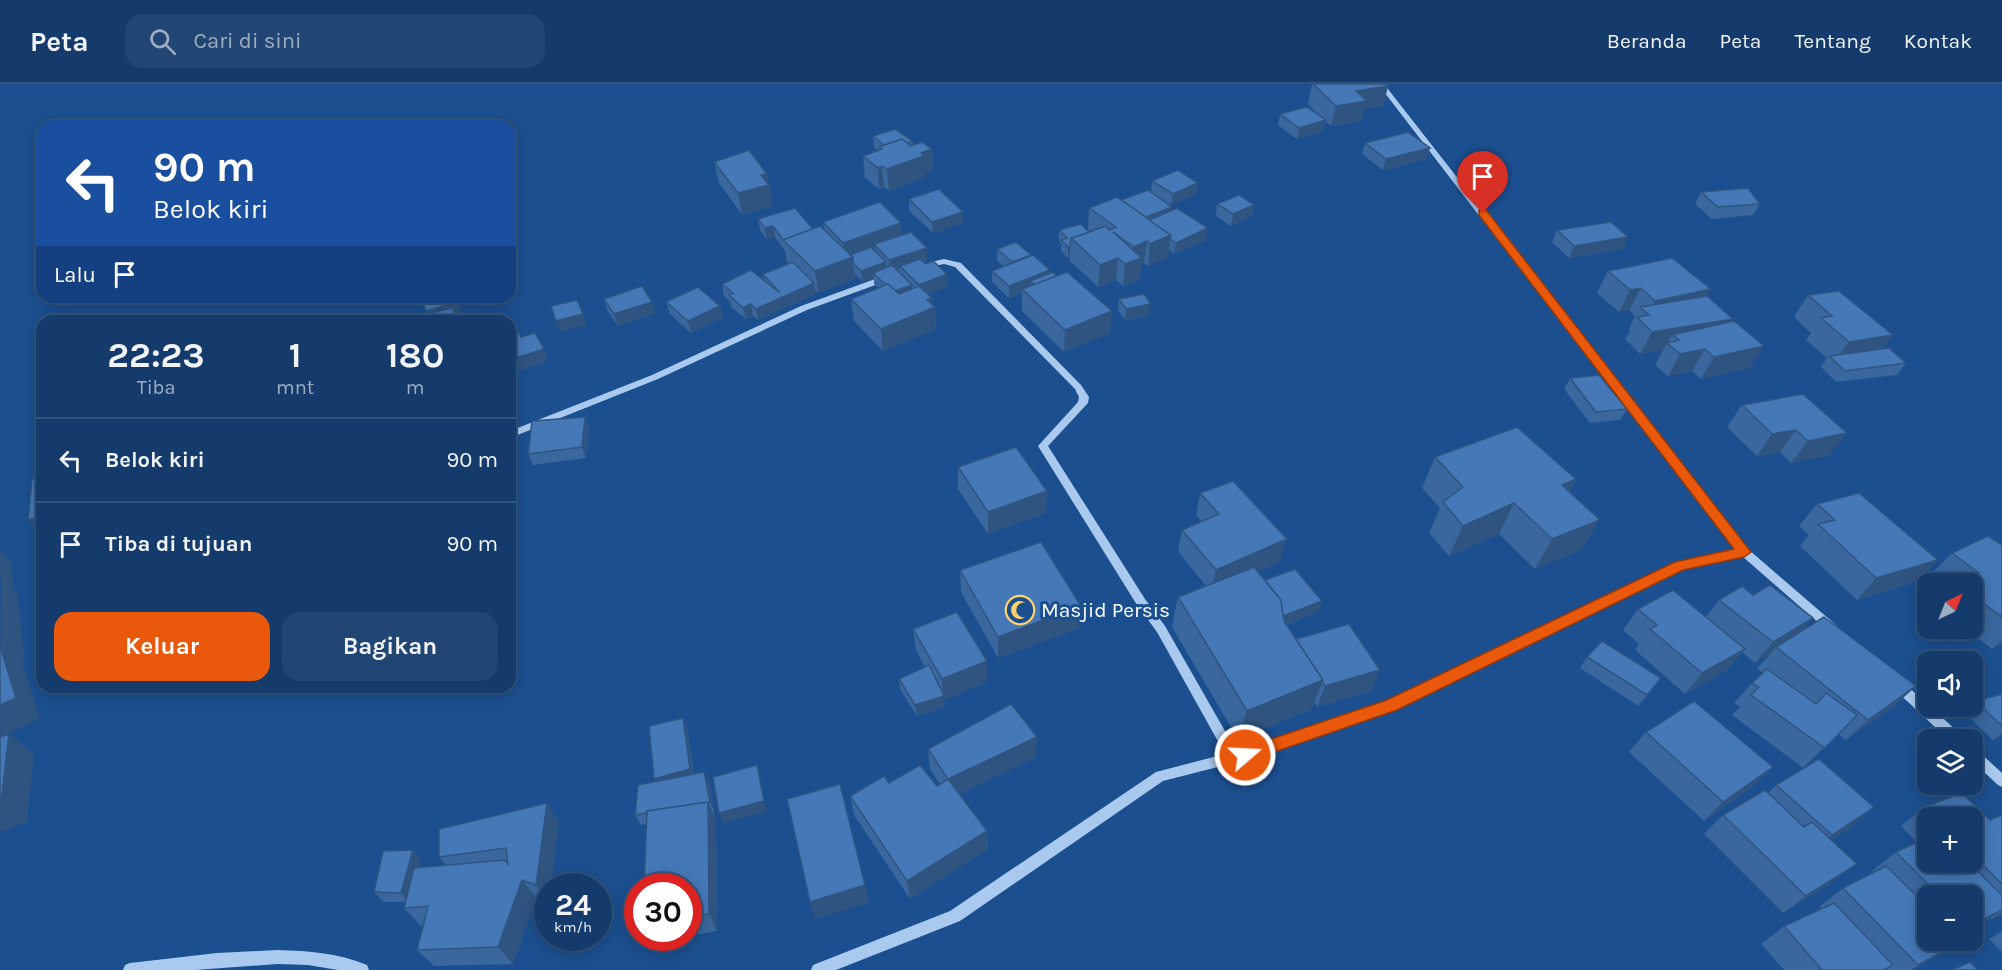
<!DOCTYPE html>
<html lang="id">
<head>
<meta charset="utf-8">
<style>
  :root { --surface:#143b6b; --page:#214673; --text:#f1f3f6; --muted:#9dadc1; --line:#33557e; --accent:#ea580c }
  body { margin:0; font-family:Karla,sans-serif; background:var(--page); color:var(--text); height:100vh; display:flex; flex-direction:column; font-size:22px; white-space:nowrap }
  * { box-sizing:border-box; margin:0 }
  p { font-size:20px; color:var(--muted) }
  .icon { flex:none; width:33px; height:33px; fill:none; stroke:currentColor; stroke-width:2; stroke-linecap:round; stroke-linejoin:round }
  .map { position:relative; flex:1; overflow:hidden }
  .sheet { position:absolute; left:36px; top:231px; width:480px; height:378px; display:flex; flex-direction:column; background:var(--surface); border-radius:18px; box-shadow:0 3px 15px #0003,0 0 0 2px var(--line) }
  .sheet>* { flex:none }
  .hud { position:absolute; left:36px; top:36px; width:480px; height:183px; border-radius:18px; box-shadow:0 3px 15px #0003,0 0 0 2px var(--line); background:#1a4fa0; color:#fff; overflow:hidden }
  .needle { width:39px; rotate:43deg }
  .controls { position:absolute; left:1917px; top:489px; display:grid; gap:12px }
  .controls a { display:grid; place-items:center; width:66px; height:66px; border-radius:12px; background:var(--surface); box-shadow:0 3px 15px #0003,0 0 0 2px var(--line); font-size:30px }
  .speed { position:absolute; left:534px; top:789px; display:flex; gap:12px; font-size:30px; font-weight:700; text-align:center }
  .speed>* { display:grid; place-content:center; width:78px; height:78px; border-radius:50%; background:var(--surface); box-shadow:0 3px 15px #0003,0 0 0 2px var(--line); line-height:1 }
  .speed small { font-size:15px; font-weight:400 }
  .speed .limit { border:9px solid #d22; background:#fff; color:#111 }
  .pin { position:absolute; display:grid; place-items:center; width:51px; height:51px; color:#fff; margin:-62px -26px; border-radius:50% 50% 50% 0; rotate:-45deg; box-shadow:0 0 6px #0007 }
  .pin .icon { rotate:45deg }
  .me { position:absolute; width:66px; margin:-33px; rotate:71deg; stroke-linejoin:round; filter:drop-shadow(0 0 4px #0008) }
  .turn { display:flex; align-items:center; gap:21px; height:126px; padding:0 18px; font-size:27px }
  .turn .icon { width:78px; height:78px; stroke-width:2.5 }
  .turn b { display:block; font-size:42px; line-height:51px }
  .then { display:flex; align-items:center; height:57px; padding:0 18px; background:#0003; gap:12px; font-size:22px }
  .eta { display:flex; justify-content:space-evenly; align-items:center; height:102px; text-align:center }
  .eta b { font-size:36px; font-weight:700; line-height:42px }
  .button { display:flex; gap:12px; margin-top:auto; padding:12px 18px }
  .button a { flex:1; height:69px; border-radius:18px; background:var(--accent); color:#fff; font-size:24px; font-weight:700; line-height:69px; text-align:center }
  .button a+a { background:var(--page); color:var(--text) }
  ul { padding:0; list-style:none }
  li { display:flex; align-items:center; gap:18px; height:84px; padding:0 18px; border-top:2px solid var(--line) }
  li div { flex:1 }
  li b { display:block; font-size:22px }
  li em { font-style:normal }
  header { display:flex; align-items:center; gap:36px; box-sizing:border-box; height:84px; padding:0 30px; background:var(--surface); border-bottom:2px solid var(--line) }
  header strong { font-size:28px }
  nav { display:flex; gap:33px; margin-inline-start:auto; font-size:21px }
  .search { width:420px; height:54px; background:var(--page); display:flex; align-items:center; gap:15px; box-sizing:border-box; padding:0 21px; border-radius:18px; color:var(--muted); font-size:22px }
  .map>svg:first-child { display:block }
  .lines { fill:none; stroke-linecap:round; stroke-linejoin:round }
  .minor { fill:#a9c9ee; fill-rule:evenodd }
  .wall { fill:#3a679d; fill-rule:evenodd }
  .shaded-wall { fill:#305480 }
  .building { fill:#4478b7; stroke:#305480; stroke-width:1.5 }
  .route { fill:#ea580c; stroke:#983908; stroke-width:1.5 }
  .labels { text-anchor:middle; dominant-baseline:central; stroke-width:6; stroke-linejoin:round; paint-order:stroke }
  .poi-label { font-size:21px; fill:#fff; stroke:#1b4f8f; text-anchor:start }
</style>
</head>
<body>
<header>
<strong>Peta</strong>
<div class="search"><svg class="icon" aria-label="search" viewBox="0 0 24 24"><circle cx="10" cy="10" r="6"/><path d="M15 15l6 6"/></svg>Cari di sini</div>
<nav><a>Beranda</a><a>Peta</a><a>Tentang</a><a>Kontak</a></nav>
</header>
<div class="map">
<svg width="2002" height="886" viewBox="0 0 2002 886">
  <rect width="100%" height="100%" fill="#1b4f8f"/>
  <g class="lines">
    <!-- minor -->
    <g class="minor">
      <polygon points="1378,0 1384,0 1748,465 1836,541 1838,544 1836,547 1832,549 1828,547 1742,472 1682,486 1396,625 1245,676 1163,697 960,837 836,886 811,886 813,881 950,827 1156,688 1225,670 1157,548 1137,521 1038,362 1078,318 1079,313 1075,305 955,183 944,180 921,185 918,185 918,181 944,175 961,179 1081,301 1089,313 1088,319 1048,362 1145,515 1165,542 1237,668 1388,617 1676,479 1736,466"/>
      <polygon points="886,191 890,194 889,196 807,226 658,295 510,354 510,347 652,291 801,222"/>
      <polygon points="1898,596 1902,597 1928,621 1928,622 1930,622 1962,652 1964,656 1949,656 1894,605 1892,601 1894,597"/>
      <polygon points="1972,664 1976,665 2002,689 2002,703 1998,701 1972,677"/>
      <path d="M278,866C309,867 339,869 367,881L369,886H338L308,881L278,880L195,886H123L125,881L130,879L217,869Z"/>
    </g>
  </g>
  <!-- wall -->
  <g class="wall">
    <polygon points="1312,0 1388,2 1383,22 1364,25 1361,37 1331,42 1325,37 1323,47 1297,55 1278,41 1280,30 1322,34 1308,20"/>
    <polygon points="873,52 912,57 913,61 932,65 933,86 925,89 925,93 889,107 884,103 879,105 865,94 863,72 878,67 874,63"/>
    <polygon points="1365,59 1430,64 1426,75 1383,86 1362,70"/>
    <polygon points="714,78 767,90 773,122 742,131 719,99"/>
    <polygon points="1152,97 1198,99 1196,110 1171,121 1153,110 1172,123 1171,127 1206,156 1174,170 1169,166 1168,173 1148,182 1144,179 1141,180 1140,196 1123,202 1116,196 1098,203 1069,176 1070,174 1068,174 1061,167 1061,160 1059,157 1059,146 1090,147 1088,145 1089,124 1151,108"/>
    <polygon points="1701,108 1760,120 1753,131 1712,135 1695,120"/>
    <polygon points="909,115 963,128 963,139 933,149 909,127"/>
    <polygon points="1217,120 1254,121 1252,132 1231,142 1216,132"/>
    <polygon points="758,135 824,146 823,138 902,151 927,164 927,175 923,177 926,180 947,190 948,202 927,210 932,214 932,220 935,223 936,245 883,267 854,237 851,215 879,204 874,200 874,194 863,198 855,190 855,195 818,209 815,206 815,210 758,236 753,232 746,235 731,223 729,216 724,212 722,200 764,197 763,190 789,180 787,178 785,167 775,153 767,156 760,146"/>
    <polygon points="1557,146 1628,153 1623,165 1569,174 1552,158"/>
    <polygon points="997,165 1031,171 1031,172 1050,189 1110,249 1064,268 1022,227 1022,209 1009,214 992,198 992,187 1004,182 997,177"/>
    <polygon points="1608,187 1711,205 1707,212 1733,235 1731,238 1750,284 1701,295 1692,287 1668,292 1655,281 1663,266 1640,270 1625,255 1630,246 1629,245 1635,232 1629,226 1619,228 1597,209"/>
    <polygon points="1808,211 1893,251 1882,265 1906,279 1897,291 1836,298 1821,283 1827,274 1806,256 1811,249 1794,233"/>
    <polygon points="604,215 656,229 618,242 607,226"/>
    <polygon points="1119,215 1149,232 1125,236 1118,226"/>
    <polygon points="666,218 720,222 723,233 691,249 670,230"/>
    <polygon points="1570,294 1627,325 1620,336 1590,339 1564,305"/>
    <polygon points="1803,310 1830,371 1791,379 1780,368 1757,372 1727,343 1742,321"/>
    <polygon points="585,333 589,344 586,374 533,381 528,370"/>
    <polygon points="1435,373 1576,395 1569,408 1581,466 1535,485 1499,450 1449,472 1429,449 1440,424 1422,404"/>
    <polygon points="958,383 1047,407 1046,429 988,450 958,405"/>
    <polygon points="1200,409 1280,477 1258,487 1265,496 1318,528 1286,541 1296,555 1380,586 1371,607 1317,623 1314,618 1312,625 1238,655 1172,543 1178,513 1206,502 1178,467 1182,446 1201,437 1196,431"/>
    <polygon points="1817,420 1938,476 1917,497 1857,516 1800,462 1809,451 1799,442"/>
    <polygon points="2002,461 2002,559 1992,565 1966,544 1972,544 1972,500 1943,500 1931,490 1952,469"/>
    <polygon points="960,486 1080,544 998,574 961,508"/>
    <polygon points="1719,516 1801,548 1916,602 1894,622 1846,656 1838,650 1803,684 1732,631 1740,623 1734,619 1752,599 1763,589 1757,584 1770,570 1755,579 1742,568 1727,586 1685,610 1635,566 1639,560 1623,546 1638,525 1706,533"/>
    <polygon points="913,545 987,577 987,598 944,616 944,623 917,632 900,605 899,595 925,583 916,566"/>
    <polygon points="1587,573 1653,605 1638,622 1580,584"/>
    <polygon points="2002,610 2002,653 1993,656 1964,628 1970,622 1972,622 1972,621 1976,617"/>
    <polygon points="683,634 687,644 694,690 709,698 714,728 713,728 716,737 717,847 688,852 688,802 646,740 641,741 635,731 656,698"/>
    <polygon points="1646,648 1773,683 1752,703 1704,737 1629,668"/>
    <polygon points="928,665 1036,673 959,710 987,747 988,765 910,815 854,731 850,712 889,699 937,702 940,700 930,685"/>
    <polygon points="1776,701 1851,743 1831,756 1833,798 1783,829 1704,750 1723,731 1768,709"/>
    <polygon points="547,719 559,738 548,802 548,819 536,814 513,880 434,882 417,866 423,842 421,842 404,824 405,818 384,818 374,808 413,766 421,776 419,784 446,781 439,773"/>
    <path d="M1925,723L1990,736L2002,731V831L1991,835L1990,834L1972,844V812H1928V856L1934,874L1912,886H1784L1761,860L1784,842L1822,825L1820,822L1843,804L1874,788L1872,787L1896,768L1916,758L1901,742ZM1928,734H1972V778H1928Z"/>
    <polygon points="2002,847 2002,868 1989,855"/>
  </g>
  <!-- shaded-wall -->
  <g class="shaded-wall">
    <polygon points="1388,2 1383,22 1364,25 1361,37 1331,42 1336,22 1356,7"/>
    <polygon points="1326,36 1323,47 1297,55 1299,44"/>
    <polygon points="1430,64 1426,75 1383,86 1386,75"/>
    <polygon points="932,65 933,86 925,89 925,93 889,107 887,85 921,69"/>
    <polygon points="882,82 884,103 879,105 878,84"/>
    <polygon points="767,90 773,122 742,131 738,109 761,91"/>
    <polygon points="1198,99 1196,110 1171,121 1173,110"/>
    <polygon points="1254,121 1252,132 1231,142 1233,130"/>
    <polygon points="1172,123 1170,135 1151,142 1142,135"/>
    <polygon points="963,128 963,139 933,149 932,138"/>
    <polygon points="901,139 903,160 874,160 875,170 853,178 855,195 818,209 815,187 845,176 843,159"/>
    <polygon points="773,142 775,153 767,156 765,144"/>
    <polygon points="1208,144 1206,156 1174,170 1176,159"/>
    <polygon points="1171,151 1168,173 1148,182 1150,160"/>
    <polygon points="1628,153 1623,165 1569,174 1574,162"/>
    <polygon points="1147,157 1144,179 1141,180 1140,196 1123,202 1125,180 1132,178 1134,163"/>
    <polygon points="1070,162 1070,174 1068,174 1068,163"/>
    <polygon points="927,164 927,175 901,184 900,182 900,185 890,188 889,176"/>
    <polygon points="1118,174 1116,196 1098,203 1100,181"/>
    <polygon points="886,178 887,189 873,189 874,194 863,198 861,187"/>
    <polygon points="1050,186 1050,198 1030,197 1030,206 1022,205 1022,209 1009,214 1009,202"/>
    <polygon points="947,190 948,202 920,213 919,201"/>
    <polygon points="814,199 815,210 758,236 756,225"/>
    <polygon points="912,201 913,212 894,220 893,208"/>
    <polygon points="1641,204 1629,226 1619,228 1630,206"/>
    <polygon points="1711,205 1698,227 1648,230 1655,217"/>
    <polygon points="455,213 462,230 457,231 459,237 431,237 426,227"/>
    <polygon points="932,214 932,224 935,223 936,245 883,267 881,245 927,216"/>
    <polygon points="652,218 656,229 618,242 614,230"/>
    <polygon points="751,220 753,232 746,235 743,224"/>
    <polygon points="1151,220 1149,232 1125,236 1126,225"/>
    <polygon points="720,222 723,233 691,249 688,237"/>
    <polygon points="1112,227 1110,249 1064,268 1065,246"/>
    <polygon points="583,230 587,241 560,248 556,237"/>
    <polygon points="1733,235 1720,257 1679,256 1672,251 1663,266 1640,270 1652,248"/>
    <polygon points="1893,251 1876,273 1835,277 1849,258"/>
    <polygon points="1764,262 1750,284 1701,295 1714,273"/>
    <polygon points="544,265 548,277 510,290 510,276"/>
    <polygon points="1705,265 1692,287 1668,292 1680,270"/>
    <polygon points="585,333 589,344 586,374 582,363"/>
    <polygon points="1796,346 1780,368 1757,372 1772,350"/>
    <polygon points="1847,349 1830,371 1791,379 1808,357"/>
    <polygon points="1576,395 1560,426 1562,401"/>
    <polygon points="1047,407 1046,429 988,450 988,428"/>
    <polygon points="1514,419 1499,450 1449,472 1463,442"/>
    <polygon points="42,432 42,450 28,436"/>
    <polygon points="1600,436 1581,466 1535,485 1552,455"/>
    <polygon points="1287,455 1280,477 1211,507 1216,486"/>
    <polygon points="1,467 12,478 13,504 17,508 25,578 21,579 23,581 40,634 0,654"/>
    <polygon points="1938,476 1917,497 1857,516 1876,494"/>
    <polygon points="1322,517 1318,528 1272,546 1275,535"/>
    <polygon points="1081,522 1080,544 998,574 998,553"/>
    <polygon points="1813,534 1794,555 1776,563 1770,570 1755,579 1773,558"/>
    <polygon points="2002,556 2002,559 1992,565"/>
    <polygon points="1745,565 1727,586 1685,610 1702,589"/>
    <polygon points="987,577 987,598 944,616 944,623 917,632 915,621 943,612 942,595"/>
    <polygon points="1380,586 1371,607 1317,623 1325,602"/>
    <polygon points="1323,596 1312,625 1238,655 1247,627"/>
    <polygon points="1916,602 1894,622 1846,656 1868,636"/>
    <polygon points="683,634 687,644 694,696 659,705 654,695"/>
    <polygon points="2002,649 2002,653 1993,656"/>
    <polygon points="9,650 34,670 27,738 0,748 0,719"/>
    <polygon points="1037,653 1036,673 949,715 948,695"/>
    <polygon points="757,681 760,691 767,728 723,739 719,729"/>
    <polygon points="1773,683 1752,703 1704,737 1723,718"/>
    <polygon points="704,688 709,698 714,728 710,718"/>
    <polygon points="708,718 716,737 717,847 709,830"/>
    <polygon points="547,719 559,738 551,802 548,802 548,818 536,801"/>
    <polygon points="1874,723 1851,743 1809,770 1832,751"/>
    <polygon points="987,747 988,765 910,815 907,797"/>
    <polygon points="413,766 421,776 410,819 401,809"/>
    <polygon points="1857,780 1833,798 1783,829 1806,812"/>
    <polygon points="522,796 536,814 513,880 498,863"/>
    <polygon points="865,801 869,819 815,835 810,818"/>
    <polygon points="2002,826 1983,838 1972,844 1972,841"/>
    <polygon points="2002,828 2002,831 1991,835"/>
    <polygon points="1962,857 1934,874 1912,886 1910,886"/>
  </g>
  <!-- building -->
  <g class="building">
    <polygon points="1313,0 1386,0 1388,2 1356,7 1367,17 1336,22"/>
    <polygon points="1307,23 1326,36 1299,44 1280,30"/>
    <polygon points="895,45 912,57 908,59 902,55 884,61 873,52"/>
    <polygon points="1408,48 1430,64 1386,75 1365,59"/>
    <polygon points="902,55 911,62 922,58 932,65 921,69 924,72 887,85 882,82 878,84 863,72 882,65 879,63"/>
    <polygon points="749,66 767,90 761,91 769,101 738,109 714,78"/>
    <polygon points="1178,86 1198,99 1173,110 1152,97"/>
    <polygon points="1748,104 1760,120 1718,123 1701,108"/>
    <polygon points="939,105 963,128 932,138 909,115"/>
    <polygon points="1148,106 1172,123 1146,133 1121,116"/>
    <polygon points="1239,111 1254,121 1233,130 1217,120"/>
    <polygon points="1117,113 1171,151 1150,160 1147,157 1134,163 1113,148 1142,174 1125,180 1118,174 1100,181 1071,154 1106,142 1109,146 1116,143 1089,124"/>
    <polygon points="880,118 901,139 843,159 823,138"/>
    <polygon points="795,124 813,145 783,156 773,142 765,144 758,135"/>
    <polygon points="1177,124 1208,144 1176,159 1170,155 1171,151 1149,136"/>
    <polygon points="1611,138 1628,153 1574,162 1557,146"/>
    <polygon points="1081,140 1089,148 1093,147 1071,154 1070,162 1068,163 1061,156 1067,154 1059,146"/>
    <polygon points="820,142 853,173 815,187 783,156"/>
    <polygon points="911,148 927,164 889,176 874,160"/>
    <polygon points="1016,158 1031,171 1012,178 997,165"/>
    <polygon points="871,163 886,178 861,187 853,179 853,173 850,171"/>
    <polygon points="1033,171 1050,186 1009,202 992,187"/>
    <polygon points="1672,174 1711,205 1655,217 1641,204 1630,206 1608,187"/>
    <polygon points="920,175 926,180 933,177 947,190 919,201 900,182"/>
    <polygon points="793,178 814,199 756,225 751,220 743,224 729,211 733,209 722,200 751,186 780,209 763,190"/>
    <polygon points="892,181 912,201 895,207 888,200 886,201 873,189"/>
    <polygon points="1053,188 1057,192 1034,201 1030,197"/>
    <polygon points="1067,188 1112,227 1065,246 1022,205"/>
    <polygon points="888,200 899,210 919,202 932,214 927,216 935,223 881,245 851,215"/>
    <polygon points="642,202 652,218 614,230 604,215"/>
    <polygon points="698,203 720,222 688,237 666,218"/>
    <polygon points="1839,207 1893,251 1849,258 1821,234 1832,232 1808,211"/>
    <polygon points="1144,210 1151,220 1126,225 1119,215"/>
    <polygon points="1707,212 1733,235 1652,248 1637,233 1649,231 1640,223"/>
    <polygon points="431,213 455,213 457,218 426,227 422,216"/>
    <polygon points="577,216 583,230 556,237 551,222"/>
    <polygon points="453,224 455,237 431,237 430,229"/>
    <polygon points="1734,237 1764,262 1714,273 1705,265 1680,270 1667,259 1679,256 1672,251"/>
    <polygon points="514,239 521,253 535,249 544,265 510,276 510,241"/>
    <polygon points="1889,264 1906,279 1845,287 1829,272"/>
    <polygon points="1599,291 1627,325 1596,328 1570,294"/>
    <polygon points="1803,310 1847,349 1808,357 1796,346 1772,350 1742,321"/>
    <polygon points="585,333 582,363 528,370 532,337"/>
    <polygon points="1517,343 1576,395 1562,401 1600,436 1552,455 1514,419 1463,442 1443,418 1463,403 1435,373"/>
    <polygon points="1016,363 1047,407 988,428 958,383"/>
    <polygon points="42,393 42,432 28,436 32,395"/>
    <polygon points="1233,397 1287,455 1216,486 1182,446 1219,430 1200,409"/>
    <polygon points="1859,409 1938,476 1876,494 1818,440 1835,436 1817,420"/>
    <polygon points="1988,452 2002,461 2002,533 1972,511 1972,500 1957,499 1979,489 1952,469"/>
    <polygon points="1041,458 1081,522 998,553 960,486"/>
    <polygon points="0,467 1,467 1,493 0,492"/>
    <polygon points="1254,483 1281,516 1284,537 1323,596 1247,627 1178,513"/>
    <polygon points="1295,485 1322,517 1283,532 1281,516 1265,496"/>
    <polygon points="1770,501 1813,534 1773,558 1719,516 1742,502 1753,511"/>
    <polygon points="1673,506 1745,565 1702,589 1650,545 1657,541 1638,525"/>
    <polygon points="957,528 987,577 942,595 913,545"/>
    <polygon points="1824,533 1916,602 1868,636 1776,563"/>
    <polygon points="1349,540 1380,586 1325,602 1322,597 1323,596 1296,555"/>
    <polygon points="1602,557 1661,594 1647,611 1587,573"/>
    <polygon points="0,562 16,614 0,621"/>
    <polygon points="929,581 944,612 915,621 899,595"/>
    <polygon points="1767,585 1816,620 1826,609 1857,631 1825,664 1751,611 1759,603 1752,599"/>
    <polygon points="2002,610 2002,642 1976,617"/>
    <polygon points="1694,617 1773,683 1723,718 1646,648"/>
    <polygon points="1011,620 1037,653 948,695 928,665"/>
    <polygon points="683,634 690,685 654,695 649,642"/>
    <polygon points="9,650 1,719 0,719 0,653"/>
    <polygon points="1819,675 1874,723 1832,751 1776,701"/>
    <polygon points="757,681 764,717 719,729 713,693"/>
    <polygon points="920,681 937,702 948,695 987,747 907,797 850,712 884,692 889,699"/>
    <polygon points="704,688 710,718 647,727 647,729 635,731 638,701"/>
    <polygon points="840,700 865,801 810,818 787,715"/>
    <polygon points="1765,706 1804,743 1812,738 1857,780 1806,812 1723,731"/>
    <polygon points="1962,709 1990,736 2002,731 2002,800 1972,770 1972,734 1936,734 1925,723"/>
    <polygon points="708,718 709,830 688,833 688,802 644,802 647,727"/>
    <polygon points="547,719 536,801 522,796 498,863 417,866 428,822 404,824 414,784 505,776 508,780 506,764 439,773 439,745"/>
    <polygon points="1928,753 1928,778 1968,778 2002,811 2002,826 1972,841 1972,812 1940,812 1896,768"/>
    <polygon points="413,766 401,809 374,808 383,767"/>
    <polygon points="1886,782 1928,823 1928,856 1962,857 1918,881 1843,804"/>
    <polygon points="1834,819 1893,881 1884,886 1822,886 1784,842"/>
    <polygon points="1970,878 1978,886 1952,886"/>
  </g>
  <!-- route -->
  <polygon class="route" points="1483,125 1486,126 1751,468 1744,473 1683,486 1397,626 1245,678 1239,676 1237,671 1239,666 1387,616 1675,478 1734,465 1479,131 1479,126"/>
  <!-- icons -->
  <defs>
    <g id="mosque-ring" transform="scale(1.5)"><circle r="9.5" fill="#1b4f8f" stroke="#ffd166" stroke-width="1.5"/><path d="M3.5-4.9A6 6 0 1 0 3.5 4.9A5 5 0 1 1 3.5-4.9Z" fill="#ffd166"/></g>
  </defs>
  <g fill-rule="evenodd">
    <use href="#mosque-ring" x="1020" y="526"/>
  </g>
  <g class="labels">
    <!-- poi labels -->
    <g class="poi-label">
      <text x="1041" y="526">Masjid Persis</text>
    </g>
  </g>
</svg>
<div class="controls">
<a><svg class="needle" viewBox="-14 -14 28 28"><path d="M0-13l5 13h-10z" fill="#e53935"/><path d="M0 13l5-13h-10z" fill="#9dadc1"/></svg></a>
<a><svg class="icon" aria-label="sound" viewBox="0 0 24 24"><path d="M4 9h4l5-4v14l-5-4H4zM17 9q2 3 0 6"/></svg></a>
<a><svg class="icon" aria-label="layers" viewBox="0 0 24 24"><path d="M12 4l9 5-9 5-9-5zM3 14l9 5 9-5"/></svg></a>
<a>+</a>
<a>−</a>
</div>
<div class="speed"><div>24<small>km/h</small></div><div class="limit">30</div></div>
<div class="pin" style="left:1483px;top:129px;background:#d93025"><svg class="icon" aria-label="arrive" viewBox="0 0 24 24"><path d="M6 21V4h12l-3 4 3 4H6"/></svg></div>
<svg class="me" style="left:1245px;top:671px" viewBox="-20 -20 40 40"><circle r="17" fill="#ea580c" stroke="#fff" stroke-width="3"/><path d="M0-11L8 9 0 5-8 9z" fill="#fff"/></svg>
<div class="hud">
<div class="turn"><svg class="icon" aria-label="left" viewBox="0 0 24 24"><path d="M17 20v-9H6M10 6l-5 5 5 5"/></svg><div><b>90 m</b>Belok kiri</div></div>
<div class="then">Lalu<svg class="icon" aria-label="arrive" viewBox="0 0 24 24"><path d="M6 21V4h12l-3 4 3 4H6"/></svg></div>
</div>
<section class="sheet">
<div class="eta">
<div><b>22:23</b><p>Tiba</p></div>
<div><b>1</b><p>mnt</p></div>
<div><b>180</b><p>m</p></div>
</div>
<ul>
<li><svg class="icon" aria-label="left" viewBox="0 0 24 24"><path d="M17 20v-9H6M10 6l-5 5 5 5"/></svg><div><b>Belok kiri</b></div><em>90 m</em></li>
<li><svg class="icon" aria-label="arrive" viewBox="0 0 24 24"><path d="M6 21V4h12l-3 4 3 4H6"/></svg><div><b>Tiba di tujuan</b></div><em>90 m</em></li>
</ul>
<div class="button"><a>Keluar</a><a>Bagikan</a></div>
</section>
</div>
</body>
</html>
